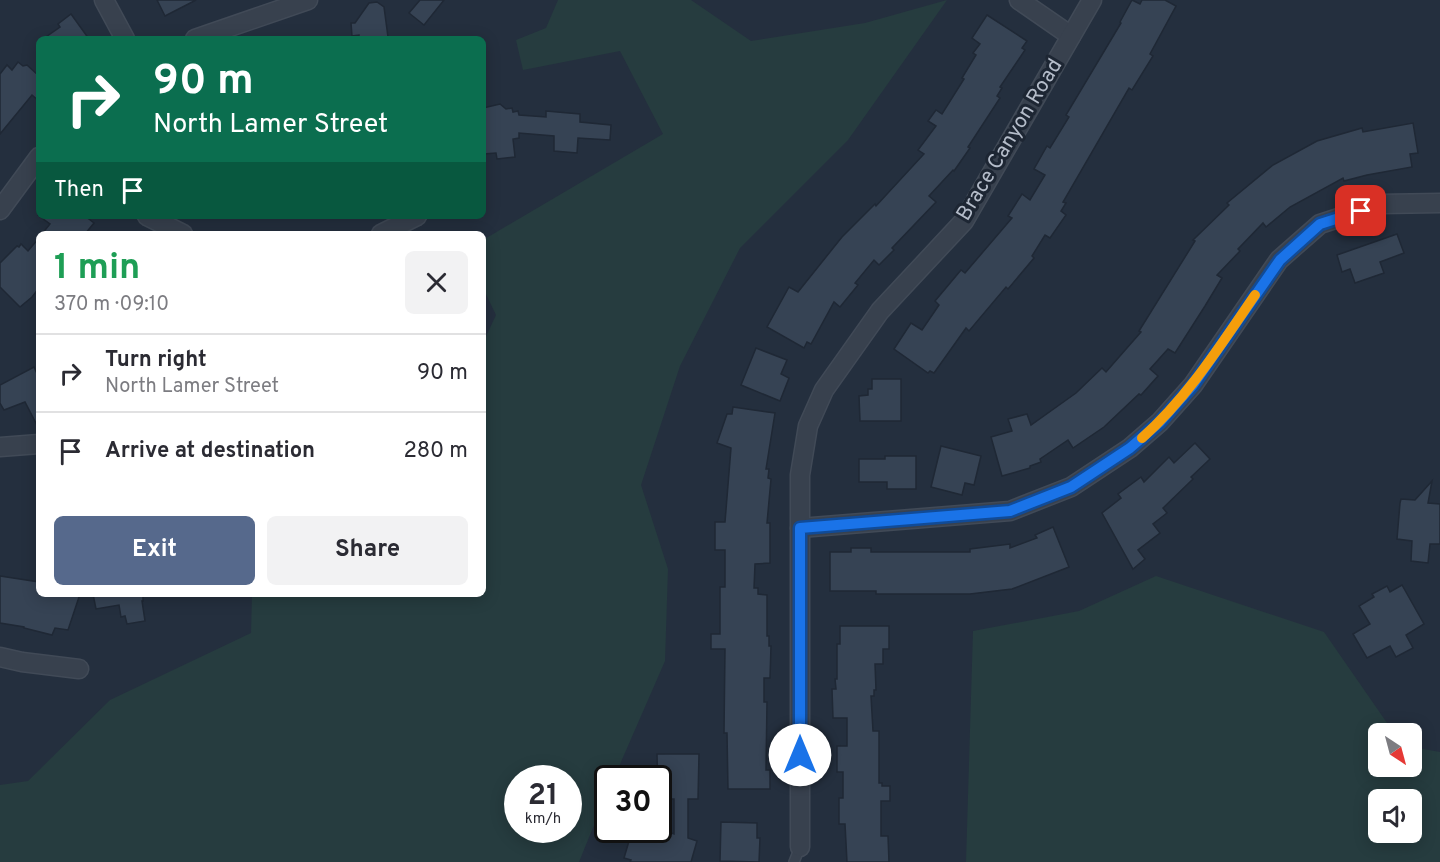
<!DOCTYPE html>
<html lang="en">
<head>
<meta charset="utf-8">
<style>
  :root { --surface:#fff; --page:#f2f2f3; --text:#2b2b33; --muted:#7c7c81; --line:#e1e1e2; --accent:#56698c }
  body { margin:0; font-family:Overpass,sans-serif; background:var(--page); color:var(--text); height:100vh; display:flex; flex-direction:column; font-size:22px; white-space:nowrap }
  * { box-sizing:border-box; margin:0 }
  p { font-size:20px; color:var(--muted) }
  .icon { flex:none; width:33px; height:33px; fill:none; stroke:currentColor; stroke-width:2; stroke-linecap:round; stroke-linejoin:round }
  .map { position:relative; flex:1; overflow:hidden }
  .details { position:absolute; left:36px; top:231px; width:450px; height:366px; display:flex; flex-direction:column; background:var(--surface); border-radius:9px; box-shadow:0 3px 15px #0003 }
  .details>* { flex:none }
  .hud { position:absolute; left:36px; top:36px; width:450px; height:183px; border-radius:9px; box-shadow:0 3px 15px #0003; background:#0b6e4f; color:#fff; overflow:hidden }
  .needle { width:39px; rotate:144deg }
  .tools { position:absolute; left:1368px; top:723px; display:grid; gap:12px }
  .tools a { display:grid; place-items:center; width:54px; height:54px; border-radius:9px; background:var(--surface); box-shadow:0 3px 15px #0003; font-size:30px }
  .speed { position:absolute; left:504px; top:765px; display:flex; gap:12px; font-size:30px; font-weight:700; text-align:center }
  .speed>* { display:grid; place-content:center; width:78px; height:78px; border-radius:50%; background:var(--surface); box-shadow:0 3px 15px #0003; line-height:1 }
  .speed small { font-size:15px; font-weight:400 }
  .speed .limit { border:3px solid #111; border-radius:9px; background:#fff; color:#111 }
  .pin { position:absolute; display:grid; place-items:center; width:51px; height:51px; color:#fff; margin:-26px; border-radius:12px; box-shadow:0 3px 9px #0006 }
  .me { position:absolute; width:66px; margin:-33px; rotate:0deg; stroke-linejoin:round; filter:drop-shadow(0 0 4px #0008) }
  .turn { display:flex; align-items:center; gap:21px; height:126px; padding:0 18px; font-size:27px }
  .turn .icon { width:78px; height:78px; stroke-width:2.5 }
  .turn b { display:block; font-size:42px; line-height:51px }
  .then { display:flex; align-items:center; height:57px; padding:0 18px; background:#0003; gap:12px; font-size:22px }
  .round { display:grid; place-items:center; flex:none; width:63px; height:63px; border-radius:9px; background:var(--page) }
  .overview { display:flex; align-items:center; justify-content:space-between; height:102px; padding:0 18px }
  h1 { font-size:36px; font-weight:700; line-height:45px; color:#1e9e55 }
  .button { display:flex; gap:12px; margin-top:auto; padding:12px 18px }
  .button a { flex:1; height:69px; border-radius:9px; background:var(--accent); color:#fff; font-size:24px; font-weight:700; line-height:69px; text-align:center }
  .button a+a { background:var(--page); color:var(--text) }
  ul { padding:0; list-style:none }
  li { display:flex; align-items:center; gap:18px; height:78px; padding:0 18px; border-top:2px solid var(--line) }
  li div { flex:1 }
  li b { display:block; font-size:22px }
  li em { font-style:normal }
  .map>svg:first-child { display:block }
  .green { fill:#263c3f; fill-rule:evenodd }
  .building { fill:#364354; stroke:#1f2835; stroke-width:1.5 }
  .lines { fill:none; stroke-linecap:round; stroke-linejoin:round }
  .service-casing { stroke:#414a57; stroke-width:12 }
  .minor-casing { stroke:#414a57; stroke-width:21 }
  .service { stroke:#38414e; stroke-width:9 }
  .minor { stroke:#38414e; stroke-width:18 }
  .route-casing { stroke:#114b97; stroke-width:15 }
  .route { stroke:#1a73e8; stroke-width:10 }
  .slow { stroke:#f59e0b; stroke-width:10 }
  .labels { text-anchor:middle; dominant-baseline:central; stroke-width:6; stroke-linejoin:round; paint-order:stroke }
  .street-label { font-size:21px; fill:#b4bcc9; stroke:#1d2633 }
</style>
</head>
<body>
<div class="map">
<svg width="1440" height="862" viewBox="0 0 1440 862">
  <rect width="100%" height="100%" fill="#242f3e"/>
  <!-- green -->
  <g class="green">
    <path d="M558,0H691L751,41L865,23L947,0L848,140L740,248L680,366L641,485L668,569L665,661L614,778H608L607,793L579,862H0V785L28,781L110,700L251,633L252,594H483V343L496,315L483,288V240L663,134L620,51L523,70L516,40L546,28ZM518,778H568V830H518Z"/>
    <path d="M1156,576L1324,632L1394,733L1378,734V766H1412V747L1440,752V862H966L973,631L1079,611ZM1378,800H1412V832H1378Z"/>
  </g>
  <!-- building -->
  <g class="building">
    <polygon points="157,0 196,0 165,16"/>
    <polygon points="420,0 444,0 424,25 409,13"/>
    <polygon points="1132,0 1140,4 1142,0 1165,0 1176,6 1150,54 1153,56 1132,90 1129,88 1063,202 1066,203 1061,211 1066,215 1050,238 1045,235 1032,256 1034,258 1008,289 1006,287 969,331 966,328 934,373 930,371 928,373 894,349 911,323 922,330 939,305 935,301 961,270 965,273 1012,218 1008,216 1022,194 1030,200 1045,175 1034,169 1047,146 1050,148 1069,117 1066,115 1121,23 1120,22"/>
    <polygon points="377,2 384,7 388,37 359,39 359,35 352,36 351,23 355,23 369,3"/>
    <polygon points="71,14 89,39 43,39 60,27 58,24"/>
    <polygon points="987,15 1027,41 1022,48 1025,50 1000,87 1002,88 997,96 1000,98 968,147 970,148 954,171 953,170 929,196 936,202 892,248 894,250 879,265 874,260 855,283 858,285 840,307 834,302 811,344 807,342 804,348 767,327 789,287 798,292 842,237 875,204 876,206 924,154 918,150 936,126 928,121 936,110 942,114 964,79 962,78 976,55 973,53 980,44 972,38"/>
    <polygon points="18,62 23,66 27,65 39,76 39,101 32,95 0,134 0,74 7,65 12,70"/>
    <polygon points="500,104 506,109 512,108 513,112 518,111 519,115 546,117 546,111 580,114 580,122 611,125 610,140 578,138 577,153 554,151 554,136 519,133 519,138 513,139 515,157 497,159 496,153 483,154 483,108"/>
    <polygon points="1413,123 1418,153 1410,154 1412,167 1367,175 1344,181 1343,178 1290,207 1266,227 1263,223 1238,249 1240,251 1217,275 1222,278 1205,306 1175,353 1168,349 1150,369 1158,376 1141,395 1139,394 1104,427 1073,448 1068,440 1040,459 1041,462 1030,466 1030,468 1002,476 991,437 1012,431 1008,419 1027,414 1031,425 1076,393 1102,368 1106,372 1141,332 1139,331 1195,241 1193,240 1229,205 1227,203 1273,165 1317,141 1362,128 1363,132"/>
    <polygon points="39,216 85,216 94,223 85,234 42,234 50,224"/>
    <polygon points="1397,234 1404,253 1380,262 1384,273 1355,283 1350,269 1342,272 1337,255"/>
    <polygon points="39,238 39,288 32,297 20,307 0,287 0,263 17,246 19,247 21,244 28,251"/>
    <polygon points="756,348 787,360 781,374 789,378 780,401 741,385"/>
    <polygon points="34,367 39,378 39,429 25,402 4,410 0,403 0,385"/>
    <polygon points="872,379 901,379 901,421 860,421 859,396 868,395 868,389 872,389"/>
    <polygon points="733,407 775,413 766,469 769,469 768,478 771,479 767,523 770,523 770,563 755,564 754,588 758,588 758,594 767,595 767,636 769,636 769,646 771,646 770,678 764,678 764,702 767,702 766,770 770,770 770,789 728,789 727,733 724,733 725,649 711,649 711,634 720,634 720,587 725,587 725,550 715,550 715,522 725,522 731,448 717,443 727,414 732,414"/>
    <polygon points="1195,443 1210,459 1191,477 1193,479 1163,508 1167,513 1153,524 1160,533 1138,550 1145,559 1133,569 1102,513 1121,498 1118,494 1141,477 1144,482 1169,457 1174,463"/>
    <polygon points="941,446 981,456 974,485 965,483 962,495 931,487"/>
    <polygon points="885,456 916,456 916,489 887,489 887,482 859,482 859,459 885,459"/>
    <polygon points="1432,481 1428,503 1440,504 1440,544 1430,544 1428,563 1411,561 1412,541 1397,539 1400,503 1401,499 1415,500"/>
    <polygon points="1053,527 1069,567 1012,589 970,594 876,594 876,591 830,591 830,552 851,552 851,548 871,548 871,552 970,552 970,549 1010,544 1010,548 1037,538 1035,535"/>
    <polygon points="0,576 39,582 39,594 80,594 68,630 55,628 52,635 24,628 24,627 0,623"/>
    <polygon points="1402,585 1424,624 1406,635 1413,648 1396,657 1390,646 1367,658 1353,634 1370,624 1359,606 1374,597 1372,594 1387,586 1390,592"/>
    <polygon points="93,594 143,594 143,601 142,601 145,621 127,624 125,616 121,617 119,605 96,609"/>
    <polygon points="840,626 889,626 889,649 883,649 883,664 875,664 876,690 874,690 874,696 871,696 873,731 879,731 879,783 882,783 882,786 890,786 890,801 881,801 881,836 888,836 889,862 847,862 845,824 839,824 839,798 843,798 843,772 837,772 837,746 847,746 847,718 833,718 832,689 836,689 835,679 837,679 837,644 840,644"/>
    <polygon points="657,754 699,754 698,799 688,799 688,838 697,841 691,862 630,862 631,860 624,858 632,831 639,833 640,830 648,833 649,830 669,836 669,832 674,834 674,799 658,799"/>
    <polygon points="721,822 757,823 757,838 760,838 759,862 720,861"/>
  </g>
  <g class="lines">
    <!-- service casing -->
    <g class="service-casing">
      <polyline id="service" points="794,862 800,847"/>
    </g>
    <!-- minor casing -->
    <g class="minor-casing">
      <g id="minor">
        <polyline points="104,0 125,39"/>
        <polyline points="1019,0 1071,36"/>
        <polyline points="195,39 308,0"/>
        <polyline points="0,210 39,157"/>
        <polyline points="147,216 183,234"/>
        <polyline points="381,234 417,216"/>
        <polyline points="0,447 39,444"/>
        <polyline points="800,528 1010,511 1071,487 1130,448 1160,422 1193,385 1279,260 1320,224 1381,204 1440,203"/>
        <polyline points="0,657 22,662 79,669"/>
        <polyline points="800,847 800,475 808,426 824,390 880,311 964,221 1092,0"/>
      </g>
    </g>
    <!-- service -->
    <use href="#service" class="service"/>
    <!-- minor -->
    <use href="#minor" class="minor"/>
  </g>
  <g class="lines">
    <!-- route casing -->
    <g class="route-casing">
      <polyline id="route" points="800,755 800,528 1010,511 1071,487 1130,448 1160,422 1193,385 1280,260 1320,224 1361,211"/>
    </g>
    <!-- route -->
    <use href="#route" class="route"/>
    <!-- slow -->
    <path class="slow" d="M1142,438C1188,397 1220,346 1255,295"/>
  </g>
  <g class="labels">
    <!-- street labels -->
    <g class="street-label">
      <text transform="translate(1010 140) rotate(-59)">Brace Canyon Road</text>
    </g>
  </g>
</svg>
<div class="tools">
<a><svg class="needle" viewBox="-14 -14 28 28"><path d="M0-13l5 13h-10z" fill="#e53935"/><path d="M0 13l5-13h-10z" fill="#7c7c81"/></svg></a>
<a><svg class="icon" aria-label="sound" viewBox="0 0 24 24"><path d="M4 9h4l5-4v14l-5-4H4zM17 9q2 3 0 6"/></svg></a>
</div>
<div class="speed"><div>21<small>km/h</small></div><div class="limit">30</div></div>
<div class="pin" style="left:1361px;top:211px;background:#d93025"><svg class="icon" aria-label="arrive" viewBox="0 0 24 24"><path d="M6 21V4h12l-3 4 3 4H6"/></svg></div>
<svg class="me" style="left:800px;top:755px" viewBox="-20 -20 40 40"><circle r="19" fill="#fff"/><path d="M0-13L10 11 0 6-10 11z" fill="#1a73e8"/></svg>
<div class="hud">
<div class="turn"><svg class="icon" aria-label="right" viewBox="0 0 24 24"><path d="M7 20v-9h11M14 6l5 5-5 5"/></svg><div><b>90 m</b>North Lamer Street</div></div>
<div class="then">Then<svg class="icon" aria-label="arrive" viewBox="0 0 24 24"><path d="M6 21V4h12l-3 4 3 4H6"/></svg></div>
</div>
<section class="details">
<div class="overview"><div><h1>1 min</h1><p>370 m · 09:10</p></div><a class="round"><svg class="icon" aria-label="close" viewBox="0 0 24 24"><path d="M6 6l12 12M18 6L6 18"/></svg></a></div>
<ul>
<li><svg class="icon" aria-label="right" viewBox="0 0 24 24"><path d="M7 20v-9h11M14 6l5 5-5 5"/></svg><div><b>Turn right</b><p>North Lamer Street</p></div><em>90 m</em></li>
<li><svg class="icon" aria-label="arrive" viewBox="0 0 24 24"><path d="M6 21V4h12l-3 4 3 4H6"/></svg><div><b>Arrive at destination</b></div><em>280 m</em></li>
</ul>
<div class="button"><a>Exit</a><a>Share</a></div>
</section>
</div>
</body>
</html>
